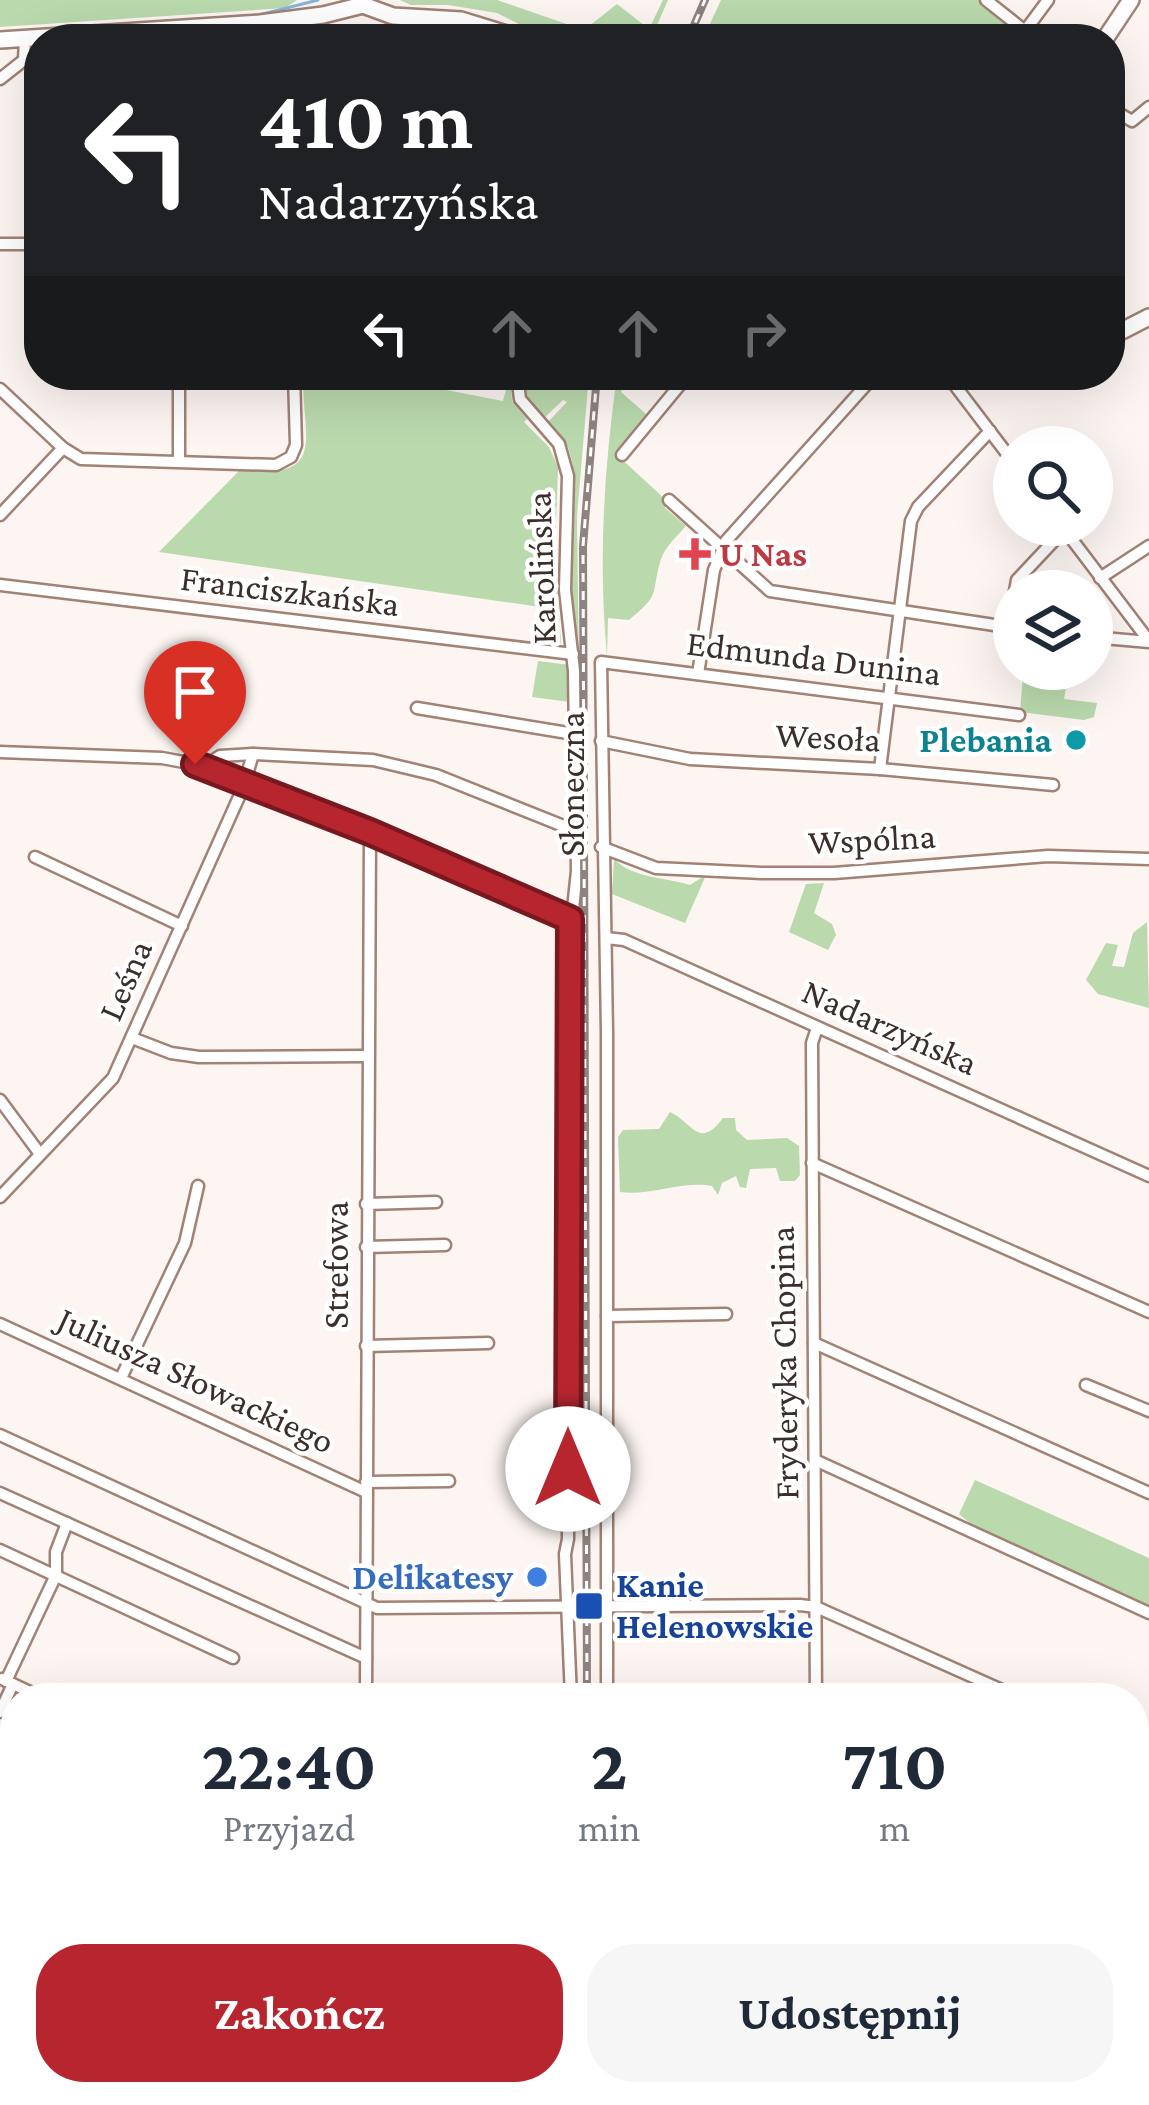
<!DOCTYPE html>
<html lang="pl">
<head>
<meta charset="utf-8">
<style>
  :root { --surface:#fff; --page:#f6f6f7; --text:#1f2937; --muted:#747a83; --accent:#b7262f }
  body { margin:0; font-family:"Crimson Pro",serif; background:var(--page); color:var(--text); height:100vh; display:flex; flex-direction:column; font-size:45px; white-space:nowrap }
  * { box-sizing:border-box; margin:0 }
  p { font-size:39px; color:var(--muted) }
  .icon { flex:none; width:66px; height:66px; fill:none; stroke:currentColor; stroke-width:2; stroke-linecap:round; stroke-linejoin:round }
  .map { position:relative; flex:1; overflow:hidden }
  .drawer { position:absolute; left:0px; top:1683px; width:1149px; height:423px; display:flex; flex-direction:column; background:var(--surface); border-radius:48px 48px 0 0; box-shadow:0 12px 48px #0002 }
  .drawer>* { flex:none }
  .banner { position:absolute; left:24px; top:24px; width:1101px; height:366px; border-radius:48px; box-shadow:0 12px 48px #0002; background:#202124; color:#fff; overflow:hidden }
  .fabs { position:absolute; left:993px; top:426px; display:grid; gap:24px }
  .fabs a { display:grid; place-items:center; width:120px; height:120px; border-radius:50%; background:var(--surface); box-shadow:0 12px 48px #0002; font-size:60px }
  .pin { position:absolute; display:grid; place-items:center; width:102px; height:102px; color:#fff; margin:-123px -51px; border-radius:50% 50% 50% 0; rotate:-45deg; box-shadow:0 0 12px #0007 }
  .pin .icon { rotate:45deg }
  .me { position:absolute; width:132px; margin:-66px; rotate:0deg; stroke-linejoin:round; filter:drop-shadow(0 0 9px #0008) }
  .turn { display:flex; align-items:center; gap:42px; height:252px; padding:0 36px; font-size:54px }
  .turn .icon { width:156px; height:156px; stroke-width:2.5 }
  .turn b { display:block; font-size:84px; line-height:102px }
  .lanes { display:flex; align-items:center; height:114px; padding:0 36px; background:#0003; justify-content:center; gap:60px; direction:ltr }
  .lanes .off { opacity:.35 }
  .eta { display:flex; justify-content:space-evenly; align-items:center; height:204px; text-align:center }
  .eta b { font-size:72px; font-weight:700; line-height:84px }
  .cta { display:flex; gap:24px; margin-top:auto; padding:24px 36px }
  .cta a { flex:1; height:138px; border-radius:48px; background:var(--accent); color:#fff; font-size:48px; font-weight:700; line-height:138px; text-align:center }
  .cta a+a { background:var(--page); color:var(--text) }
  .map>svg:first-child { display:block }
  .green { fill:#bad9ad }
  .lines { fill:none; stroke-linecap:round; stroke-linejoin:round }
  .stream { stroke:#84b6d8; stroke-width:3 }
  .street-casing { stroke:#a18275; stroke-width:15 }
  .secondary-casing { stroke:#a18275; stroke-width:20 }
  .street { stroke:#fff; stroke-width:10 }
  .secondary { stroke:#fff; stroke-width:15 }
  .rail-casing { stroke:#8e837f; stroke-width:8 }
  .rail { stroke:#fff; stroke-width:3; stroke-dasharray:9; stroke-linecap:butt }
  .route-casing { stroke:#77191f; stroke-width:30 }
  .route { stroke:#b7262f; stroke-width:21 }
  .health-dot { fill:#e0444e; stroke:#fff; stroke-width:4.5 }
  .culture-dot { fill:#0f9aa8; stroke:#fff; stroke-width:4.5 }
  .shop-dot { fill:#3f7fe0; stroke:#fff; stroke-width:4.5 }
  .transit-dot { fill:#1a4fb4; stroke:#fff; stroke-width:4.5 }
  .labels { text-anchor:middle; dominant-baseline:central; stroke-width:9; stroke-linejoin:round; paint-order:stroke }
  .health-label { font-size:36px; font-weight:bold; fill:#be3a42; stroke:#fff; text-anchor:start }
  .street-label { font-size:36px; fill:#3c2f29; stroke:#fff }
  .culture-label { font-size:36px; font-weight:bold; fill:#0d838f; stroke:#fff; text-anchor:end }
  .shop-label { font-size:36px; font-weight:bold; fill:#366cbe; stroke:#fff; text-anchor:end }
  .transit-label { font-size:36px; font-weight:bold; fill:#164399; stroke:#fff; text-anchor:start }
</style>
</head>
<body>
<div class="map">
<svg width="1149" height="2105" viewBox="0 0 1149 2105">
  <rect width="100%" height="100%" fill="#fcf5f2"/>
  <!-- green -->
  <g class="green">
    <polygon points="0,0 297,0 285,8 0,27"/>
    <polygon points="400,0 497,0 584,30 617,4 649,29 663,0 668,0 651,39 549,39 497,13 448,5 411,5"/>
    <polygon points="721,0 978,0 1017,31 1015,39 703,39"/>
    <path d="M303,375H368L503,401L510,375L512,401L527,419L524,422L549,447L558,467L555,555L561,643L556,647L554,609L159,552L240,470C329,480 302,439 303,375Z"/>
    <polygon points="523,375 589,375 577,516 579,670 569,580 573,465 568,447 547,423 567,402 563,400 543,419 526,394"/>
    <path d="M617,375H626L621,392L646,414L616,454L666,500L665,508L686,526C677,536 665,547 661,559C650,595 663,592 629,620L608,618L607,656C598,561 604,469 617,375Z"/>
    <polygon points="538,661 570,665 570,702 532,697"/>
    <polygon points="1023,675 1067,682 1064,699 1097,703 1094,717 1084,720 1020,712"/>
    <path d="M614,859C632,878 664,877 690,885L706,875L685,923L612,894Z"/>
    <polygon points="824,883 814,913 832,924 836,935 828,950 789,932 806,884"/>
    <polygon points="1147,922 1149,1008 1098,994 1086,980 1106,943 1118,945 1112,966 1124,967 1133,933"/>
    <path d="M670,1112C693,1123 699,1150 723,1118H735L736,1130L747,1140L787,1138L799,1146L800,1175L795,1181H780L776,1168L750,1169L746,1188L740,1187L736,1176L722,1183L718,1195L712,1186C683,1180 651,1196 620,1192L618,1137L623,1130L659,1129Z"/>
    <polygon points="975,1480 1149,1558 1149,1608 983,1534 959,1514"/>
    <polygon points="15,1851 13,2095 37,2105 0,2105 0,1884"/>
    <polygon points="69,2091 180,2091 173,2105 63,2105"/>
  </g>
  <g class="lines">
    <!-- stream -->
    <g class="stream">
      <polyline points="62,28 259,15 318,0"/>
      <polyline points="274,29 288,28"/>
      <polyline points="0,32 50,29"/>
      <polyline points="0,48 8,48"/>
    </g>
    <!-- street casing -->
    <g class="street-casing">
      <g id="street">
        <polyline points="986,0 1025,31"/>
        <polyline points="297,39 297,18"/>
        <polyline points="1037,39 1025,31 1048,0"/>
        <polyline points="0,79 24,60 25,38"/>
        <polyline points="1110,108 1132,121 1149,107"/>
        <polyline points="0,244 39,244"/>
        <polyline points="517,375 520,399 559,444 568,476 565,590 574,671 577,871 568,955 568,1539 565,1554 571,1698"/>
        <polyline points="947,375 1014,463"/>
        <polyline points="0,389 63,448 81,459 276,465 291,457 296,445 294,375"/>
        <polyline points="622,455 688,375"/>
        <polyline points="179,461 179,375"/>
        <polyline points="669,500 770,591 1014,628"/>
        <polyline points="0,515 63,448"/>
        <polyline points="1061,525 1149,641"/>
        <polyline points="1100,578 1149,546"/>
        <polyline points="0,585 573,654"/>
        <polyline points="1015,591 1017,580 1064,530"/>
        <polyline points="1010,628 1014,599"/>
        <polyline points="1092,637 1149,642"/>
        <polyline points="698,674 714,570 726,541 875,375"/>
        <polyline points="417,708 574,734"/>
        <polyline points="601,741 690,759 880,769 1053,785"/>
        <polyline points="0,752 162,758 205,766 370,832 570,919"/>
        <polyline points="205,766 220,756 253,754 373,760 436,775 576,831"/>
        <polyline points="880,769 911,521 918,507 990,431"/>
        <polyline points="601,847 656,868 762,873 834,873 1048,856 1149,859"/>
        <polyline points="35,857 182,926"/>
        <polyline points="606,938 624,940 1149,1176"/>
        <polyline points="132,1038 171,1053 199,1057 366,1056"/>
        <polyline points="0,1100 40,1154"/>
        <polyline points="812,1163 1149,1312"/>
        <polyline points="0,1197 113,1078 243,788 253,754"/>
        <polyline points="366,1204 436,1202"/>
        <polyline points="366,1247 445,1245"/>
        <polyline points="607,1316 726,1314"/>
        <polyline points="0,1324 366,1492"/>
        <polyline points="814,1343 1149,1493"/>
        <polyline points="366,1346 488,1343"/>
        <polyline points="121,1378 185,1243 198,1186"/>
        <polyline points="1086,1385 1149,1411"/>
        <polyline points="0,1435 377,1608 800,1605 816,1607 1020,1698"/>
        <polyline points="817,1461 1149,1613"/>
        <polyline points="366,1482 449,1481"/>
        <polyline points="0,1493 366,1658"/>
        <polyline points="0,1550 233,1658"/>
        <polyline points="2,1679 43,1698"/>
        <polyline points="6,1681 56,1575 56,1552 67,1523"/>
        <polyline points="366,1693 571,1693"/>
        <polyline points="366,1698 370,832"/>
        <polyline points="607,1698 607,1033 601,662 1019,715"/>
        <polyline points="816,1698 812,1043 817,1028"/>
        <polyline points="0,1712 13,1684"/>
        <polyline points="1134,1749 1149,1755"/>
        <polyline points="1134,1858 1149,1865"/>
        <polyline points="1134,1943 1149,1949"/>
        <polyline points="1134,2035 1149,2016"/>
        <polyline points="608,2091 608,2105"/>
        <polyline points="995,2091 1026,2105"/>
        <polyline points="818,2105 818,2091"/>
        <polyline points="1080,2105 1091,2091"/>
      </g>
    </g>
    <!-- secondary casing -->
    <g class="secondary-casing">
      <g id="secondary">
        <polyline points="1105,39 1131,0"/>
        <polyline points="0,40 260,23 323,15 363,5 393,16 461,20 523,39"/>
        <polyline points="1110,337 1149,317"/>
      </g>
    </g>
    <!-- street -->
    <use href="#street" class="street"/>
    <!-- secondary -->
    <use href="#secondary" class="secondary"/>
    <!-- rail casing -->
    <g class="rail-casing">
      <g id="rail">
        <polyline points="688,39 705,0"/>
        <polyline points="587,1698 583,546 597,375"/>
        <polyline points="593,2091 593,2105"/>
      </g>
    </g>
    <!-- rail -->
    <use href="#rail" class="rail"/>
  </g>
  <g class="lines">
    <!-- route casing -->
    <g class="route-casing">
      <polyline id="route" points="195,764 370,832 570,919 568,1469"/>
    </g>
    <!-- route -->
    <use href="#route" class="route"/>
  </g>
  <!-- markers -->
  <path class="health-dot" d="M689 536h12v12h12v12h-12v12h-12v-12h-12v-12h12z"/>
  <circle class="culture-dot" cx="1076" cy="740" r="12"/>
  <circle class="shop-dot" cx="537" cy="1577" r="12"/>
  <rect class="transit-dot" x="574" y="1591" width="30" height="30" rx="6"/>
  <g class="labels">
    <!-- health labels -->
    <g class="health-label">
      <text x="719" y="554">U Nas</text>
    </g>
    <!-- street labels -->
    <g class="street-label">
      <text transform="translate(541 568) rotate(-92)">Karolińska</text>
      <text transform="translate(290 591) rotate(7)">Franciszkańska</text>
      <text transform="translate(814 658) rotate(7)">Edmunda Dunina</text>
      <text transform="translate(828 737) rotate(3)">Wesoła</text>
      <text transform="translate(572 784) rotate(-90)">Słoneczna</text>
      <text transform="translate(872 839) rotate(-3)">Wspólna</text>
      <text transform="translate(125 980) rotate(-66)">Leśna</text>
      <text transform="translate(890 1027) rotate(24)">Nadarzyńska</text>
      <text transform="translate(336 1265) rotate(-90)">Strefowa</text>
      <text transform="translate(784 1363) rotate(-91)">Fryderyka Chopina</text>
      <text transform="translate(196 1380) rotate(25)">Juliusza Słowackiego</text>
    </g>
    <!-- culture labels -->
    <g class="culture-label">
      <text x="1052" y="740">Plebania</text>
    </g>
    <!-- shop labels -->
    <g class="shop-label">
      <text x="513" y="1577">Delikatesy</text>
    </g>
    <!-- transit labels -->
    <g class="transit-label">
      <text x="616" y="1585">Kanie<tspan x="616" dy="41">Helenowskie</tspan></text>
    </g>
  </g>
</svg>
<div class="fabs">
<a><svg class="icon" aria-label="search" viewBox="0 0 24 24"><circle cx="10" cy="10" r="6"/><path d="M15 15l6 6"/></svg></a>
<a><svg class="icon" aria-label="layers" viewBox="0 0 24 24"><path d="M12 4l9 5-9 5-9-5zM3 14l9 5 9-5"/></svg></a>
</div>
<div class="pin" style="left:195px;top:764px;background:#d93025"><svg class="icon" aria-label="arrive" viewBox="0 0 24 24"><path d="M6 21V4h12l-3 4 3 4H6"/></svg></div>
<svg class="me" style="left:568px;top:1469px" viewBox="-20 -20 40 40"><circle r="19" fill="#fff"/><path d="M0-13L10 11 0 6-10 11z" fill="#b7262f"/></svg>
<div class="banner">
<div class="turn"><svg class="icon" aria-label="left" viewBox="0 0 24 24"><path d="M17 20v-9H6M10 6l-5 5 5 5"/></svg><div><b>410 m</b>Nadarzyńska</div></div>
<div class="lanes"><svg class="icon" aria-label="left" viewBox="0 0 24 24"><path d="M17 20v-9H6M10 6l-5 5 5 5"/></svg><svg class="icon off" aria-label="ahead" viewBox="0 0 24 24"><path d="M12 20V5M6 11l6-6 6 6"/></svg><svg class="icon off" aria-label="ahead" viewBox="0 0 24 24"><path d="M12 20V5M6 11l6-6 6 6"/></svg><svg class="icon off" aria-label="right" viewBox="0 0 24 24"><path d="M7 20v-9h11M14 6l5 5-5 5"/></svg></div>
</div>
<section class="drawer">
<div class="eta">
<div><b>22:40</b><p>Przyjazd</p></div>
<div><b>2</b><p>min</p></div>
<div><b>710</b><p>m</p></div>
</div>
<div class="cta"><a>Zakończ</a><a>Udostępnij</a></div>
</section>
</div>
</body>
</html>
